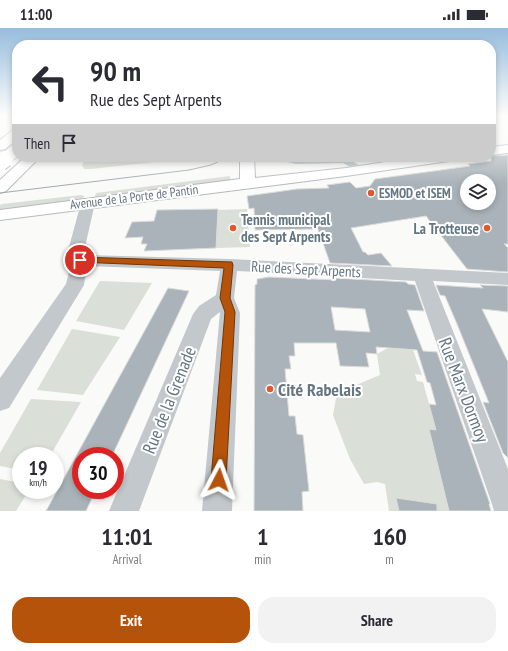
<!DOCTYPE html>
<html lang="en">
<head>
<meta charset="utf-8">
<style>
  :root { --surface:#fff; --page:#f2f2f3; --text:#2b2b33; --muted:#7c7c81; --accent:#b45309 }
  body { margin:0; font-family:"PT Sans Narrow",sans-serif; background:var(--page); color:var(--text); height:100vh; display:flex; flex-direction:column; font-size:15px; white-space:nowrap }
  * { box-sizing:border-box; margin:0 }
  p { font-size:13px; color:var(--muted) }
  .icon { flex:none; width:22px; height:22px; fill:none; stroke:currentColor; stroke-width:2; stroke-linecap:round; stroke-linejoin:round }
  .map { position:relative; height:483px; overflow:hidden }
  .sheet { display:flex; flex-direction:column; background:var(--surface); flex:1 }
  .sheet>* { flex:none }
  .top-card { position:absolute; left:12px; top:12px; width:484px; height:122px; border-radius:16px; box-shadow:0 2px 6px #0003; background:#fff; color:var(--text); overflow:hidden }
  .buttons { position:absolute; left:460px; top:146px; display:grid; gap:8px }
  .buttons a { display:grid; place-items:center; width:36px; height:36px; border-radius:50%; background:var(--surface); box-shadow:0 2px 6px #0003; font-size:20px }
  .speed { position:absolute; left:12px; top:419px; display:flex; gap:8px; font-size:20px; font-weight:700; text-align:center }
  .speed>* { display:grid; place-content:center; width:52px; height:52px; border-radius:50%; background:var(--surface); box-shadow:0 2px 6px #0003; line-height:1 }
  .speed small { font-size:10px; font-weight:400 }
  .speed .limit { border:6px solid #d22; background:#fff; color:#111 }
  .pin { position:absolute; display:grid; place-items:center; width:34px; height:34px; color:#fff; margin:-17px; border:2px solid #fff; border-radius:50%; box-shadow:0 1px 4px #0007 }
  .me { position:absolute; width:44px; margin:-22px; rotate:4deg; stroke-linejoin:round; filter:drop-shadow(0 0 3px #0008) }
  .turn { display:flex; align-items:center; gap:14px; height:84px; padding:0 12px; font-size:18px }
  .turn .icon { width:52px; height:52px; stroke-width:2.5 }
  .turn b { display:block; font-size:28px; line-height:34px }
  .then { display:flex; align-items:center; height:38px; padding:0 12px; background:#0003; gap:8px; font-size:15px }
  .eta { display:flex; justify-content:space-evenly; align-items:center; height:68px; text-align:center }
  .eta b { font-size:24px; font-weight:800; line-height:28px }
  .cta { display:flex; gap:8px; margin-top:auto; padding:8px 12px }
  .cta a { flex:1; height:46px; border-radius:16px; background:var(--accent); color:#fff; font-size:16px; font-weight:800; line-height:46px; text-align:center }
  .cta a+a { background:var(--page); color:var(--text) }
  .status { display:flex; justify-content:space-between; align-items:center; height:28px; padding:0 20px; background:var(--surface); direction:ltr }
  .status svg { height:11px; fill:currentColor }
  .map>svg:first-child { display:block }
  .green { fill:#dadfd7 }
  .building { fill:#aab3b9; stroke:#dcdcda; fill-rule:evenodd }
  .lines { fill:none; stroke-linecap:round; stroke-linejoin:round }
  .major-tunnel { stroke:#d5d9db; stroke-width:12; stroke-dasharray:12 6; stroke-linecap:butt }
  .major-casing { stroke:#b5babe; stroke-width:2 }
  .highway-casing { stroke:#b4b9bd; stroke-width:2 }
  .minor { fill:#c3c8cc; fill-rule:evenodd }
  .major { fill:#fff; fill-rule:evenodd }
  .highway { fill:#fff; fill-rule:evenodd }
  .tram { stroke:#a2aab0; stroke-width:1 }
  .highway-bridge-far1-casing { stroke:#b4b9bd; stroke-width:13; stroke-linecap:butt }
  .highway-bridge-casing { stroke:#b4b9bd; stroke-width:18; stroke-linecap:butt }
  .highway-bridge-far1 { stroke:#fff; stroke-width:12 }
  .highway-bridge { stroke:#fff; stroke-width:16 }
  .route { fill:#b45309; stroke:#753606 }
  .poi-dot { fill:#e4572e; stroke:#fff; stroke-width:1.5 }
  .labels { text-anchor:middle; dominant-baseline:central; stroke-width:4; stroke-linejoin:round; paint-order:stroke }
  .far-poi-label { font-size:13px; font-weight:bold; fill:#657683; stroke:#fff; text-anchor:start }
  .far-street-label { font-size:13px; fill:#657683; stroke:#fff }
  .poi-label { font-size:15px; font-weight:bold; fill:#657683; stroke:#fff; text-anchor:start }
  .street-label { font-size:15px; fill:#657683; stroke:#fff }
  .near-poi-label { font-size:18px; font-weight:bold; fill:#657683; stroke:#fff; text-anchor:start }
  .near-street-label { font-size:18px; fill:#657683; stroke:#fff }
</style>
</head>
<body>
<div class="status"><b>11:00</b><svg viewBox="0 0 49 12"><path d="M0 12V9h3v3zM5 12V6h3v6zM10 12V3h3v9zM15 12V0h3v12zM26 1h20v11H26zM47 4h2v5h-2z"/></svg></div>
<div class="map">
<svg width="508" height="483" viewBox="0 0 508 483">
  <rect width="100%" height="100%" fill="#fafaf8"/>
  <!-- green -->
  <g class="green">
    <polygon points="86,129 200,129 91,141 84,141 82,137"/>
    <polygon points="230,148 230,154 94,171 96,165"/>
    <polygon points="81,167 84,168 83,172 0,183 0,177 2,176"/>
    <polygon points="247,181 250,219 216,220 218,182"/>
    <polygon points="100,253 152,255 124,302 76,293"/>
    <polygon points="72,301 120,309 83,367 37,362"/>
    <polygon points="388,320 413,322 422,347 415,346 417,353 423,354 436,402 429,401 449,483 389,483 385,456 377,454 364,456 350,431 333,387 337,365 380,347 377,326"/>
    <polygon points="31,371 81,374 50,428 21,428 21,442 0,438 0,425"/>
    <polygon points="0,451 21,455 21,462 29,462 16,483 0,483"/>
  </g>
  <!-- building -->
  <g class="building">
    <path d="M508,127V216H504L508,220V244L467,241L426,188L351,200L363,224H365L368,227L381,225L392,238L330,235L318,201L255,202L254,180L249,181L247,168L297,161L329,160L327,157L350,154L356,160L370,158L375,151L470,138L468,136L491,133V128ZM467,153H489V175H467Z"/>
    <polygon points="218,181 216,220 144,223 147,216 141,216 143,209 125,210 132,194 154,193 157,182"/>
    <path d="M269,249L336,252L335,250L406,254L408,256L415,257L424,283L407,282L423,323L437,324L490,476H489L491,483H449L429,401L436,402L429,376L436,377L430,355L427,354L417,322L376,319L377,326L366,325L369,339L340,338L336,315H294L295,328H289L291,341H285L289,388H295L297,406L303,407L309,463L302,464L303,483H254L255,257L257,256V251ZM331,279L365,281L370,304L335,302Z"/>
    <polygon points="436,257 483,260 480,257 508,258 508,284 482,281 508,334 508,430 503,425 483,374 489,375 457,296 445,268 440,267"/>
    <polygon points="168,260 189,263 112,428 81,428 81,462 96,462 86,483 46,483"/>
    <polygon points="396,470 437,476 437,483 399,483"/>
  </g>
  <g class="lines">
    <!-- major-tunnel -->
    <polyline class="major-tunnel" points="0,126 17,112"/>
    <!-- major casing -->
    <g class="major-casing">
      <g id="major">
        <polygon points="508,117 508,125 491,127 491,119"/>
        <polygon points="25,129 40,129 6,163 0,165 0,152"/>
        <polygon points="240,129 254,129 255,150 346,140 418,129 456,129 454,132 449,133 346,148 0,192 0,182 240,151"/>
      </g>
    </g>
    <!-- highway casing -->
    <g class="highway-casing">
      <polygon id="highway" points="17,101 17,111 5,121 0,122 0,112 13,102"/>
    </g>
    <!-- minor -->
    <g class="minor">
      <polygon points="273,129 346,129 365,141 359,144 343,135 296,136 274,131"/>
      <polygon points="88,171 93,172 95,175 85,219 87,227 229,231 508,245 508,257 433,253 508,441 508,483 494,483 493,479 415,253 237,243 234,270 240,285 232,483 202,483 220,284 211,291 139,483 109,483 193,286 199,278 216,267 220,243 87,238 84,257 81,262 9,380 0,383 0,350 66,256 72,232 69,219 81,175 83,172"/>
    </g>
    <!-- major -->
    <use href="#major" class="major"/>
    <!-- highway -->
    <use href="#highway" class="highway"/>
    <!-- tram -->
    <polyline class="tram" points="0,165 189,142 211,137 229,129"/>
    <!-- highway-bridge-far1 casing -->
    <g class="highway-bridge-far1-casing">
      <polyline id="highway-bridge-far1" points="4,132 17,121"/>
    </g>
    <!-- highway-bridge casing -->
    <g class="highway-bridge-casing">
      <polyline id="highway-bridge" points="0,135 5,131"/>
    </g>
    <!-- highway-bridge-far1 -->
    <use href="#highway-bridge-far1" class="highway-bridge-far1"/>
    <!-- highway-bridge -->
    <use href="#highway-bridge" class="highway-bridge"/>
  </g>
  <!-- sky -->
  <linearGradient id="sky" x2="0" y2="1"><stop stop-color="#96bcdc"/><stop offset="0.56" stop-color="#fdfdfc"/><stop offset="1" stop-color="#fdfdfc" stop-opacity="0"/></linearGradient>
  <rect width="508" height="156" fill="url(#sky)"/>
  <!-- route -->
  <polygon class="route" points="80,229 232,234 233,237 230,270 235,284 226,452 224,458 219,460 213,458 211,452 225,284 220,270 224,240 77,234 75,232"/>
  <!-- markers -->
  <g class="poi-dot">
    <circle cx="371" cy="165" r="4"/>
    <circle cx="233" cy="200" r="4"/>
    <circle cx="487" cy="200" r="4"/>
    <circle cx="270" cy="361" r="4"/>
  </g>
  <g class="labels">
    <!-- far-poi labels -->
    <g class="far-poi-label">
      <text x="379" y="165">ESMOD et ISEM</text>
    </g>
    <!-- far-street labels -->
    <g class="far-street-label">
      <text transform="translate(134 169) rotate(-7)">Avenue de la Porte de Pantin</text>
    </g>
    <!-- poi labels -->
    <g class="poi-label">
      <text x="241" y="191">Tennis municipal<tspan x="241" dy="17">des Sept Arpents</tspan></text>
      <text x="479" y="200" text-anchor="end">La Trotteuse</text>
    </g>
    <!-- street labels -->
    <g class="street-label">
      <text transform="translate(306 241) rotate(3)">Rue des Sept Arpents</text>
    </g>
    <!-- near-poi labels -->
    <g class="near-poi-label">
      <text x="278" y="361">Cité Rabelais</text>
    </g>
    <!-- near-street labels -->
    <g class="near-street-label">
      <text transform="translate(464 362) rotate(69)">Rue Marx Dormoy</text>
      <text transform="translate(169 372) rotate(-68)">Rue de la Grenade</text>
    </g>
  </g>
</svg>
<div class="buttons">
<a><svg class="icon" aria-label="layers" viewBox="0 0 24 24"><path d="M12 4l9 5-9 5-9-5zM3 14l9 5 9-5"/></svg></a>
</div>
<div class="speed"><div>19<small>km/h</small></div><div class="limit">30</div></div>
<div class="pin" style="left:80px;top:232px;background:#d93025"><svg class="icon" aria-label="arrive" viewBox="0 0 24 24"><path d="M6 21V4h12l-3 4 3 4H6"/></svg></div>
<svg class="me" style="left:219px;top:452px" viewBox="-20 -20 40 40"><path d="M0-17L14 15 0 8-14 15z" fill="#b45309" stroke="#fff" stroke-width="4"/></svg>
<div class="top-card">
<div class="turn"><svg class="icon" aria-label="left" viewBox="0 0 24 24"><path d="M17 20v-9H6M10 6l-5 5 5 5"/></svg><div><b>90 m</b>Rue des Sept Arpents</div></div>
<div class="then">Then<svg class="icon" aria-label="arrive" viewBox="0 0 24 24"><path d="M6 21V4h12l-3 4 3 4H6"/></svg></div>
</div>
</div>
<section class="sheet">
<div class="eta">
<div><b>11:01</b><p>Arrival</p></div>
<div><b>1</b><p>min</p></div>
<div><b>160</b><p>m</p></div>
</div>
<div class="cta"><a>Exit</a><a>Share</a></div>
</section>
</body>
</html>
